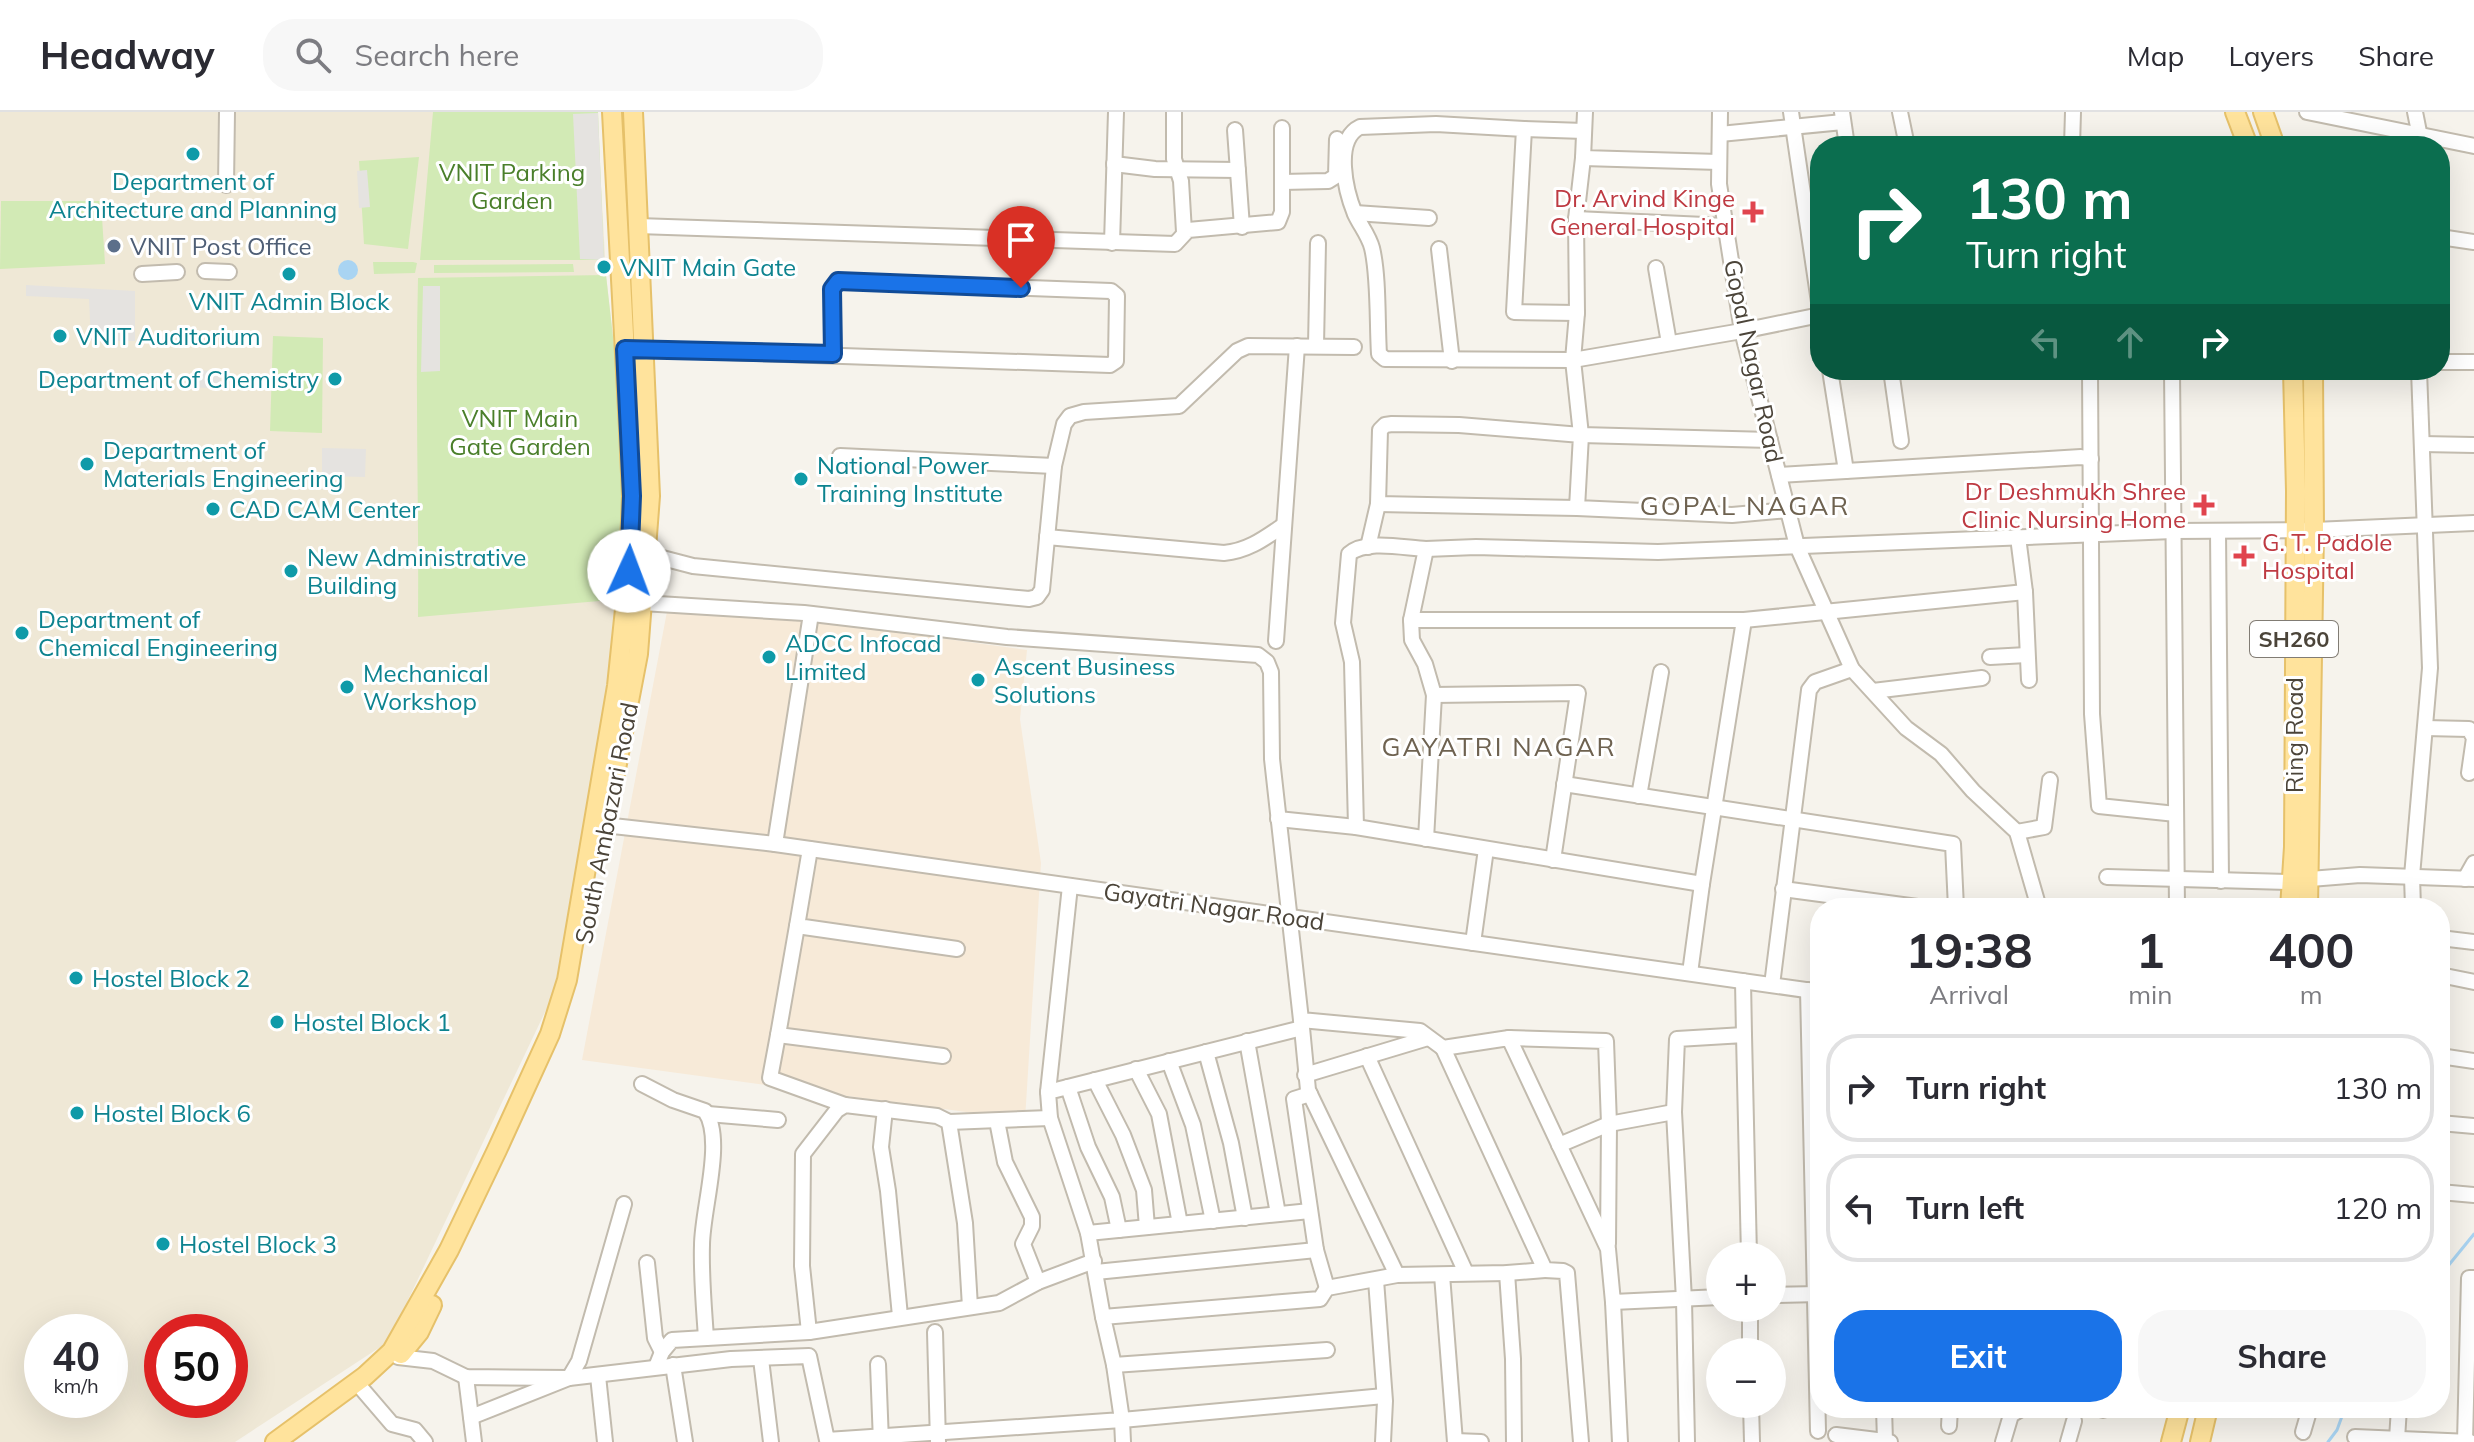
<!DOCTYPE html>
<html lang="en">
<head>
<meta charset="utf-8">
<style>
  :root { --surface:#fff; --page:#f7f7f7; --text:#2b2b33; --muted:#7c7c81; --line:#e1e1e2; --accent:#1a73e8 }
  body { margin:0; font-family:Mulish,sans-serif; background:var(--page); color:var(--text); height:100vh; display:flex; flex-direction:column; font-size:30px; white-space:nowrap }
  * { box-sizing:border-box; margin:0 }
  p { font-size:26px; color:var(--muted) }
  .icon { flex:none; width:44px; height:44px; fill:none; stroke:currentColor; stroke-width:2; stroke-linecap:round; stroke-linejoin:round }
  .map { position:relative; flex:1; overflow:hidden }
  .panel { position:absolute; left:1810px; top:786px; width:640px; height:520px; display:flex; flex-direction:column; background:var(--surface); border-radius:32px; box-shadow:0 8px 32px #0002 }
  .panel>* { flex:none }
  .hud { position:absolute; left:1810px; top:24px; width:640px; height:244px; border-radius:32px; box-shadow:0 8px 32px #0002; background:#0b6e4f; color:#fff; overflow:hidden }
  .tools { position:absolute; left:1706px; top:1130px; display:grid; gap:16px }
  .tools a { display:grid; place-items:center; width:80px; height:80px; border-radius:50%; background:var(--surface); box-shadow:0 8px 32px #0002; font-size:40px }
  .speed { position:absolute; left:24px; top:1202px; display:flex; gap:16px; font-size:40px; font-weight:700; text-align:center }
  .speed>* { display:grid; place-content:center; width:104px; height:104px; border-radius:50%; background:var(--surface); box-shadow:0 8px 32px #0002; line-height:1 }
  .speed small { font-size:20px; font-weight:400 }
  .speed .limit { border:12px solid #d22; background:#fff; color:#111 }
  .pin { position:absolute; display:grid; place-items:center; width:68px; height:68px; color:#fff; margin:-82px -34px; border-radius:50% 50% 50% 0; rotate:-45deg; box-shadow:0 0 8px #0007 }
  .pin .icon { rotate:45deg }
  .me { position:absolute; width:88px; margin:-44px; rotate:2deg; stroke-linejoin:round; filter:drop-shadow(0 0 6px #0008) }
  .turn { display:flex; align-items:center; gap:28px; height:168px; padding:0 24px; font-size:36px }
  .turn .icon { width:104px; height:104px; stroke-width:2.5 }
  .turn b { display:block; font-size:56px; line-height:68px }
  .lanes { display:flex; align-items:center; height:76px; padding:0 24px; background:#0003; justify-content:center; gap:40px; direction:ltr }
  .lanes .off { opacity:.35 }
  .eta { display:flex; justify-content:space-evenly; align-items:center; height:136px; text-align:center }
  .eta b { font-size:48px; font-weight:700; line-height:56px }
  .cta { display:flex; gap:16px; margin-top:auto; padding:16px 24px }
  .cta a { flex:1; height:92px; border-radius:32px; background:var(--accent); color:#fff; font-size:32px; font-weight:700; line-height:92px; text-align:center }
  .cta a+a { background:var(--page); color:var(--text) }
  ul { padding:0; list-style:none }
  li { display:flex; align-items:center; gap:24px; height:108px; margin:0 16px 12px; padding:0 8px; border:4px solid var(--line); border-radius:32px }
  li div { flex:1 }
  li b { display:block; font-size:30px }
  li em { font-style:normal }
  header { display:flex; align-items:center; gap:48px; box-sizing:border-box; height:112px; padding:0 40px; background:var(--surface); border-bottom:2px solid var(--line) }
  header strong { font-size:38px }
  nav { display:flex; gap:44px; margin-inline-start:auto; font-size:28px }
  .search { width:560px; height:72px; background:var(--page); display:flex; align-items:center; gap:20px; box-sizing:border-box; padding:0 28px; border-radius:32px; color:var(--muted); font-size:30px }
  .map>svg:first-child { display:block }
  .commercial { fill:#f7ead8 }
  .education { fill:#efe8d6; fill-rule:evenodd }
  .green { fill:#d2eab5 }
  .parking { fill:#e5e3e0 }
  .water { fill:#a9d4f2 }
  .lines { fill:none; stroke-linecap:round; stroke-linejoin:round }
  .stream { stroke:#a9d4f2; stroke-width:3 }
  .minor-casing { stroke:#c2bbae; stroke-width:18 }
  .major-casing { stroke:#e6c16a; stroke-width:22 }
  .minor { stroke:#fff; stroke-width:14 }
  .major { stroke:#ffe39c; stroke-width:18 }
  .route-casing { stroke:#114b97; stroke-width:20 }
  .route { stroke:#1a73e8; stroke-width:14 }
  .culture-dot { fill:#0f9aa8; stroke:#fff; stroke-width:3 }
  .health-dot { fill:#e0444e; stroke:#fff; stroke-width:3 }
  .service-dot { fill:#5c6f8a; stroke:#fff; stroke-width:3 }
  .labels { text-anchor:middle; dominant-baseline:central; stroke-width:6; stroke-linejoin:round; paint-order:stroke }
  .shield { fill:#fff; stroke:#817c74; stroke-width:2 }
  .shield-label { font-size:22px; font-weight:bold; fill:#4b4439 }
  .park-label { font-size:24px; fill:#4a7f2a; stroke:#fff }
  .culture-label { font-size:24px; fill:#0d838f; stroke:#fff; text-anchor:start }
  .health-label { font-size:24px; fill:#be3a42; stroke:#fff; text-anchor:end }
  .service-label { font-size:24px; fill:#4e5e75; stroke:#fff; text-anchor:start }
  .street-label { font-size:24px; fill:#4b4439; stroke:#fff }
  .neighbourhood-label { font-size:26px; letter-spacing:2px; fill:#6e6250; stroke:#fff }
</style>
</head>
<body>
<header>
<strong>Headway</strong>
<div class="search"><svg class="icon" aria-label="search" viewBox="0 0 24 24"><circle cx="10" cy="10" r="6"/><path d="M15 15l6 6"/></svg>Search here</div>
<nav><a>Map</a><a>Layers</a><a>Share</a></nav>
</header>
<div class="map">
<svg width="2474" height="1330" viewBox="0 0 2474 1330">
  <rect width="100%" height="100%" fill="#f6f3ec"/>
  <!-- commercial -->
  <polygon class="commercial" points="669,489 1027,538 1020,607 1041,751 1025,1008 582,948"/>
  <!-- education -->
  <path class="education" d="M0,0H597L606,163L623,314L622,487L555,879L388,1230L235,1330H0ZM42,1220H110V1288H42ZM162,1220H230V1288H162Z"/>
  <!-- green -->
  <g class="green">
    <polygon points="433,0 598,0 604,148 420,148"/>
    <polygon points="419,45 408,137 364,132 359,49"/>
    <polygon points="1,89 101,89 105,152 0,157"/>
    <polygon points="373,150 413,150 417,151 415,161 374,162"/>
    <polygon points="573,152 574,160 434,161 434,153"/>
    <path d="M606,163L623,314L622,487L418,505C419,392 415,279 418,166Z"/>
    <polygon points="273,224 323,226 322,321 270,319"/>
  </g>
  <!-- parking -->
  <g class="parking">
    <polygon points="598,1 604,148 580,147 573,2"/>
    <polygon points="367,58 370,95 359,96 357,59"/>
    <polygon points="26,173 135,179 135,229 91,229 89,187 26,184"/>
    <polygon points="423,174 440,174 440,259 421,260"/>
    <polygon points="194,258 221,259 220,277 193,275"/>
    <polygon points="322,336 366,337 365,365 322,364"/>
  </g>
  <!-- water -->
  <circle class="water" cx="348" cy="158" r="10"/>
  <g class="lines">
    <!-- stream -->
    <g class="stream">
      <polyline points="2440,1159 2448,1154 2474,1122"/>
      <polyline points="2328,1330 2337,1318 2345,1296"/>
    </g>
    <!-- minor casing -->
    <g class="minor-casing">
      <g id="minor">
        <polyline points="1174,0 1174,47 1181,69 1184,120"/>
        <polyline points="1585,0 1583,46 1719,50"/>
        <polyline points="1720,0 1719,72 1742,219 1797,434 1852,557 1906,616 1941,642 1973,679 2017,720 2039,796"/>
        <polyline points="1791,0 1820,197"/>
        <polyline points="1842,0 1847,34"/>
        <polyline points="1900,0 1907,34"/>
        <polyline points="2307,0 2474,34"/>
        <polyline points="2415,0 2421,30"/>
        <polyline points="1524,17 1584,19"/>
        <polyline points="1235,18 1242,115"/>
        <polyline points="1720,22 1843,10"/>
        <polyline points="2072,34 2073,0"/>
        <polyline points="1583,46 1576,107 1577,201 1573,248 1581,323 1770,328"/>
        <polyline points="1114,52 1155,57 1238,58"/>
        <polyline points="1282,70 1328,69 1336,64 1337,27"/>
        <polyline points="226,73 227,0"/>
        <polyline points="1355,101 1429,106"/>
        <polyline points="1576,107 1726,114"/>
        <polyline points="638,114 1175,132 1188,118 1278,110 1282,100 1282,16"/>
        <polyline points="2440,125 2474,130"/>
        <polyline points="1112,131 1116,0"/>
        <polyline points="1439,137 1452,249"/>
        <polyline points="1656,156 1669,231"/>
        <polyline points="205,159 229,160"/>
        <polyline points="142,162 177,160"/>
        <path d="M1577,201L1514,200L1524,17L1436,12L1360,15C1333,28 1346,80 1355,102C1360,113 1369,124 1372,136C1379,165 1377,211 1379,242L1385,247L1573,248L1742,219L1820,203"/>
        <polyline points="1316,234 1318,131"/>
        <polyline points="636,237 1110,253 1116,249 1117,184 1111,179 838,169 832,177 833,242"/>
        <polyline points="2440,250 2474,250"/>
        <polyline points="1830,258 1846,359"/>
        <polyline points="1891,258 1901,329"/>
        <polyline points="2090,258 2092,602 2099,694 2176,702"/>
        <polyline points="2172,258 2177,796"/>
        <polyline points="2422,332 2474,333"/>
        <polyline points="840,344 1054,354"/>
        <polyline points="1779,363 2081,345 2091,347"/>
        <polyline points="1577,396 1581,323 1459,313 1392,312 1385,313 1380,318 1378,392 1577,396 1732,403 1788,398"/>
        <polyline points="2218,419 2221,769"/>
        <path d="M1047,425L1224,441C1248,439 1265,426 1284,413"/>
        <polyline points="1368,435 1378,392"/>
        <polyline points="1426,437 1476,435 1658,440 2173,419 2314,418 2474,411"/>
        <polyline points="647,442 693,454 1029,487 1037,485 1042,478 1054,354 1064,312 1070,304 1084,300 1179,294 1237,239 1248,234 1354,235"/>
        <polyline points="2025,480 2029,568"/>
        <polyline points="642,491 804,501 1007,525 1258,543 1267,550 1271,560 1272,647 1301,908 1420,919 1443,936 1509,926 1608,1137 1613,1190 1720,1185"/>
        <polyline points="1411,508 1412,528 1425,552 1434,583 1578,581 1553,748"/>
        <polyline points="1276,529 1297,234"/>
        <polyline points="1990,545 2027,543"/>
        <polyline points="1873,579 1982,566"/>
        <polyline points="2425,616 2469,617 2474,626 2469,661"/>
        <polyline points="1564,672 1953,732 1956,796"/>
        <polyline points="1639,684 1661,560"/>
        <polyline points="1278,707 1356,715 1702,772 1744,508"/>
        <polyline points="595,712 775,732 1820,880"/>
        <path d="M1356,715L1352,550L1343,511L1349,442C1366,427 1404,436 1426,437L1411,508H1744L2025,480L2018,425"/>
        <polyline points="2017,720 2044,715 2050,668"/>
        <polyline points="1426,727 1434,583"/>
        <polyline points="775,732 811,502"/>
        <polyline points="810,737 797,814 957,837"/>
        <polyline points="2107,765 2290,770"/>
        <polyline points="2310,767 2360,763 2474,767"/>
        <polyline points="2465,767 2474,751"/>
        <polyline points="1783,777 1925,796"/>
        <polyline points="2413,796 2412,764 2430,556 2419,258"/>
        <polyline points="797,814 778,923 943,944"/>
        <polyline points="2440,826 2474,830"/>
        <polyline points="1473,831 1486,737"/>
        <polyline points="1690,861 1702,772"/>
        <polyline points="2440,863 2474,870"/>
        <polyline points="1743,869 1744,923"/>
        <polyline points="1772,873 1809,578 1815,570 1852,557"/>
        <polyline points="1808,878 1818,1319"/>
        <polyline points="1302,916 1308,978 1397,1163"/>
        <polyline points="778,923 770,966 845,993"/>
        <polyline points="1509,926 1606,929 1609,1012 1608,1132"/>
        <polyline points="1247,929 1278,1102"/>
        <polyline points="1443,936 1545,1158 1563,1159 1567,1161 1581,1330"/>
        <polyline points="1206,940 1231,1031 1245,1106"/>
        <polyline points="1367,944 1466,1161"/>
        <polyline points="2440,944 2474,949"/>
        <polyline points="1169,949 1193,1013 1213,1109"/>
        <polyline points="1136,957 1159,1002 1180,1112"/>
        <polyline points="1305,963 1428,926"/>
        <polyline points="1095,968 1123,1023 1144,1078 1147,1115"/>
        <path d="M642,972L673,988L705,999C725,1027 702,1098 702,1133C701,1164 704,1195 706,1226"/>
        <polyline points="1068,975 1088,1035 1112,1085 1119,1118"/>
        <polyline points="1048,980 1070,774"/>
        <polyline points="1310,982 1294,987 1316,1138 1327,1176"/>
        <polyline points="885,997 881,1035 888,1079 900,1204"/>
        <polyline points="708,1002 778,1008"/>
        <polyline points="949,1010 1050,1006"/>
        <polyline points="2440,1011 2474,1014"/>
        <polyline points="998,1014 1005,1050 1032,1105 1032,1114 1023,1132 1038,1170"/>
        <polyline points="1559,1033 1609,1012 1674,1000"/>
        <polyline points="2440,1080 2474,1083"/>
        <polyline points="1088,1121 1310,1099"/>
        <polyline points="647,1151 655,1226 662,1240"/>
        <polyline points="1096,1160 1316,1138"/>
        <polyline points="1507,1161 1513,1247 1514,1330"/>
        <polyline points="1442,1163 1455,1330"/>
        <polyline points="1376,1168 1385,1289 1383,1330"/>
        <polyline points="1772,1183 1820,1182"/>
        <polyline points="1613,1190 1620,1330"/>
        <polyline points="1750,1196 1750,1240"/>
        <polyline points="1103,1205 1088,1121 1050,1006 1048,980 1302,916 1301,908"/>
        <polyline points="809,1220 802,1154 803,1042 837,998 845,993 937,1004 949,1010 965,1111 970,1195"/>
        <polyline points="935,1220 938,1330"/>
        <polyline points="392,1239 398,1245 433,1249 466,1265 569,1266 731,1247 809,1244 827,1328 1122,1308 1114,1253 1327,1238"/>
        <polyline points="761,1247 771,1330"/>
        <polyline points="878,1252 881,1330"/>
        <polyline points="673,1253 685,1330"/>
        <polyline points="1114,1253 1103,1205 1320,1187 1327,1176 1397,1163 1507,1161 1545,1158"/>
        <polyline points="656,1255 662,1240 672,1228 809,1220 999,1191 1038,1170 1094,1149"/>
        <polyline points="598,1264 605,1330"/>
        <polyline points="466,1265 474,1330"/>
        <polyline points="362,1277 392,1312 415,1318 425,1330"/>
        <polyline points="1751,1292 1752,1330"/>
        <polyline points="1884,1296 1885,1329 1890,1330"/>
        <polyline points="2103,1296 2103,1298"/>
        <polyline points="471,1305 569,1266 579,1249 624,1092"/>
        <polyline points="1949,1314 1950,1296"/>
        <polyline points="2303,1320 2310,1296"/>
        <polyline points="1836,1323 1885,1329"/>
        <polyline points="2355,1325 2470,1330"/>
        <polyline points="2397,1327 2399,1296"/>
        <polyline points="1455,1329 1481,1330"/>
        <polyline points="1123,1330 1122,1308 1384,1284"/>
        <polyline points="1687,1330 1684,1188 1674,1000 1677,927 1744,923 1749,1144"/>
        <polyline points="2003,1330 2011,1303 2023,1296"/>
        <polyline points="2068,1330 2074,1309"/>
        <polyline points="2465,1330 2469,1166 2474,1166"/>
      </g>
    </g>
    <!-- major casing -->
    <g class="major-casing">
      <g id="major">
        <polyline points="2235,0 2248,34"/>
        <polyline points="2263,0 2275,34"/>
        <polyline points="615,662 638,542 650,384 633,0"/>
        <polyline points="2290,796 2294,735 2296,379 2293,258"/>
        <polyline points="2308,796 2314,418 2313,258"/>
        <polyline points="401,1242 419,1220 432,1193"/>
        <polyline points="275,1330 365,1264 392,1239 449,1138 497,1038 550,922 567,868 617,574 629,459 632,384 629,316 612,0"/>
        <polyline points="2171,1330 2180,1296"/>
        <polyline points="2200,1330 2208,1296"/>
      </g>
    </g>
    <!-- minor -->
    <use href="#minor" class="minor"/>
    <!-- major -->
    <use href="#major" class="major"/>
  </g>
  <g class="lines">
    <!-- route casing -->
    <g class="route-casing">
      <polyline id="route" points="629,459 632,384 625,237 833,242 832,177 838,169 1021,176"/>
    </g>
    <!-- route -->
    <use href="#route" class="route"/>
  </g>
  <!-- markers -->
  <g class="culture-dot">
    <circle cx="193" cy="42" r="8"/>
    <circle cx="604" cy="155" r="8"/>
    <circle cx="289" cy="162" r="8"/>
    <circle cx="60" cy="224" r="8"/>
    <circle cx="335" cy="267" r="8"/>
    <circle cx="87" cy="352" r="8"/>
    <circle cx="801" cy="367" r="8"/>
    <circle cx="213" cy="397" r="8"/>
    <circle cx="291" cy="459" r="8"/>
    <circle cx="22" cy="521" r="8"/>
    <circle cx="769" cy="545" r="8"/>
    <circle cx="978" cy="568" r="8"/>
    <circle cx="347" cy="575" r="8"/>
    <circle cx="76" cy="866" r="8"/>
    <circle cx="277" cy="910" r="8"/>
    <circle cx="77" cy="1001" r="8"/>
    <circle cx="163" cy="1132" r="8"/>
  </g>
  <g class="health-dot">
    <path d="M1749 88h8v8h8v8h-8v8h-8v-8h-8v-8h8z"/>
    <path d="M2200 381h8v8h8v8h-8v8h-8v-8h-8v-8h8z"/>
    <path d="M2240 432h8v8h8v8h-8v8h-8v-8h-8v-8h8z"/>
  </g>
  <circle class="service-dot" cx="114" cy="134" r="8"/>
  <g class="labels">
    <!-- shield labels -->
    <rect class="shield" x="2250" y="509" width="88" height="36" rx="6"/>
    <g class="shield-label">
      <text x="2294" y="527">SH260</text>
    </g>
    <!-- park labels -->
    <g class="park-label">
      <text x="512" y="60">VNIT Parking<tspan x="512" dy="28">Garden</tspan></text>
      <text x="520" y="306">VNIT Main<tspan x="520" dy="28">Gate Garden</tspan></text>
    </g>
    <!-- culture labels -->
    <g class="culture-label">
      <text x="193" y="69" text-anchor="middle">Department of<tspan x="193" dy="28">Architecture and Planning</tspan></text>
      <text x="620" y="155">VNIT Main Gate</text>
      <text x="289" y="189" text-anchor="middle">VNIT Admin Block</text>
      <text x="76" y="224">VNIT Auditorium</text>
      <text x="319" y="267" text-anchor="end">Department of Chemistry</text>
      <text x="103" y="338">Department of<tspan x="103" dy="28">Materials Engineering</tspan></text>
      <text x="817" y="353">National Power<tspan x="817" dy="28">Training Institute</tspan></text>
      <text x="229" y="397">CAD CAM Center</text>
      <text x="307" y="445">New Administrative<tspan x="307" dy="28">Building</tspan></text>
      <text x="38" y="507">Department of<tspan x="38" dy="28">Chemical Engineering</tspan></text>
      <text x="785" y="531">ADCC Infocad<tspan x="785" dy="28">Limited</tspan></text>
      <text x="994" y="554">Ascent Business<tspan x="994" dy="28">Solutions</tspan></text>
      <text x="363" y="561">Mechanical<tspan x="363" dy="28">Workshop</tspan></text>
      <text x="92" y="866">Hostel Block 2</text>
      <text x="293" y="910">Hostel Block 1</text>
      <text x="93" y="1001">Hostel Block 6</text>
      <text x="179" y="1132">Hostel Block 3</text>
    </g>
    <!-- health labels -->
    <g class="health-label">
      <text x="1735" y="86">Dr. Arvind Kinge<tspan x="1735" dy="28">General Hospital</tspan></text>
      <text x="2186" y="379">Dr Deshmukh Shree<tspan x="2186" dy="28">Clinic Nursing Home</tspan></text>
      <text x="2262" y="430" text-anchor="start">G. T. Padole<tspan x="2262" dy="28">Hospital</tspan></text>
    </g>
    <!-- service labels -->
    <g class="service-label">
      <text x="130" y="134">VNIT Post Office</text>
    </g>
    <!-- street labels -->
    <g class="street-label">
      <text transform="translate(1754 249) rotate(78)">Gopal Nagar Road</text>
      <text transform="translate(2294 623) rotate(-90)">Ring Road</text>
      <text transform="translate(606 711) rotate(-79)">South Ambazari Road</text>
      <text transform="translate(1214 794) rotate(8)">Gayatri Nagar Road</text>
    </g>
    <!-- neighbourhood labels -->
    <g class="neighbourhood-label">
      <text x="1745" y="393">GOPAL NAGAR</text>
      <text x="1499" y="634">GAYATRI NAGAR</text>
    </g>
  </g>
</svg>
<div class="tools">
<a>+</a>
<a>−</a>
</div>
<div class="speed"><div>40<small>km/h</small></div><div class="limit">50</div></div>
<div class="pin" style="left:1021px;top:176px;background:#d93025"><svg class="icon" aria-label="arrive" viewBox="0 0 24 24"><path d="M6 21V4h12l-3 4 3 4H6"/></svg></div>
<svg class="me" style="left:629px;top:459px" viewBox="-20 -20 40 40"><circle r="19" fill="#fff"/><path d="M0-13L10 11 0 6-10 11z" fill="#1a73e8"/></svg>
<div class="hud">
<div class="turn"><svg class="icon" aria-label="right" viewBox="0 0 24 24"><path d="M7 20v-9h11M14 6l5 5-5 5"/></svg><div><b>130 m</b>Turn right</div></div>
<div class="lanes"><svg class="icon off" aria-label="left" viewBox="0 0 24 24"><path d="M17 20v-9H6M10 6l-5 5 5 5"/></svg><svg class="icon off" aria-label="ahead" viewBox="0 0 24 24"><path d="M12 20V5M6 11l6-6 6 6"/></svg><svg class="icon" aria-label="right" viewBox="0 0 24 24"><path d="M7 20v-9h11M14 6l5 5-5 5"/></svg></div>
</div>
<section class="panel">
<div class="eta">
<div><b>19:38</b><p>Arrival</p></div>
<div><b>1</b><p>min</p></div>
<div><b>400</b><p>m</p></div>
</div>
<ul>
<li><svg class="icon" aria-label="right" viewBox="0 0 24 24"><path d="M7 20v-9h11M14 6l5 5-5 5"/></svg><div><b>Turn right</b></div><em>130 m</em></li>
<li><svg class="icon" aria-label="left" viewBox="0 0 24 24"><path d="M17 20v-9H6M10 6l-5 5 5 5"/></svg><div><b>Turn left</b></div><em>120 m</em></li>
</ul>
<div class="cta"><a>Exit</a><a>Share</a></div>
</section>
</div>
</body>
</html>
